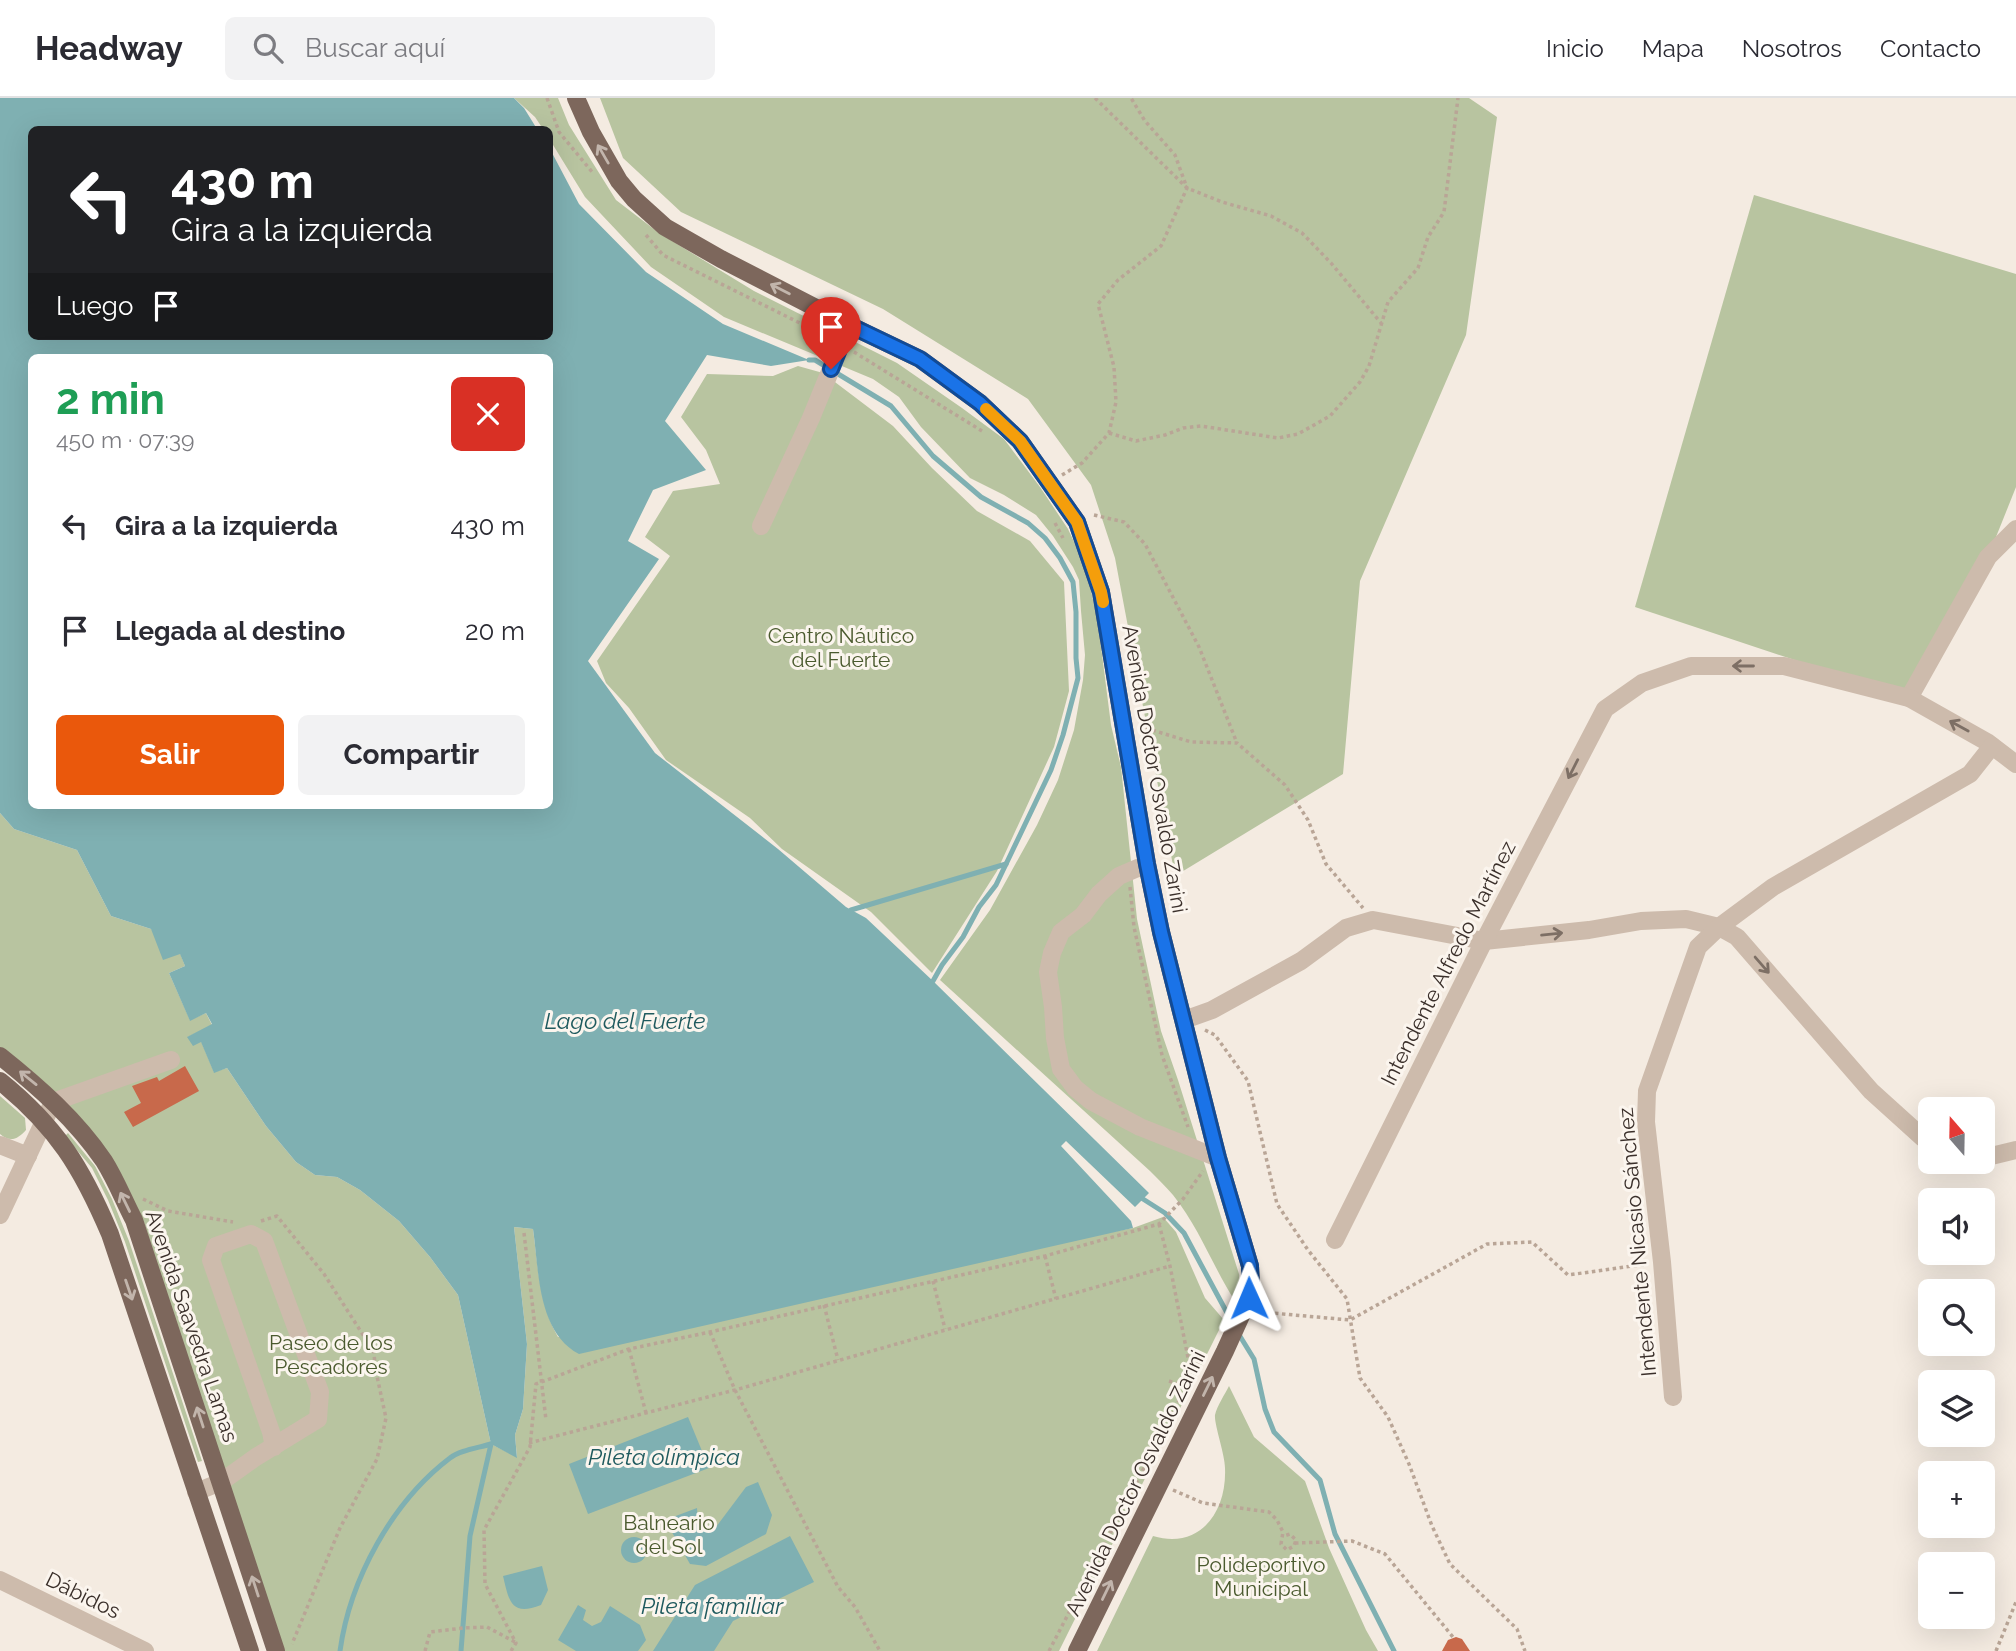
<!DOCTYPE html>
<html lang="es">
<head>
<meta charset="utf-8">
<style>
  :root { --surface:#fff; --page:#f2f2f3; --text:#2b2b33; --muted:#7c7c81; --line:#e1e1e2; --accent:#ea580c }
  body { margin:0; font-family:Raleway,sans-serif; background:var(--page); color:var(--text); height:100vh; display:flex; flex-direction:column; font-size:26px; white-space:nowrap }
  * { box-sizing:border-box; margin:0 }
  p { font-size:23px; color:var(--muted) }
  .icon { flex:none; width:38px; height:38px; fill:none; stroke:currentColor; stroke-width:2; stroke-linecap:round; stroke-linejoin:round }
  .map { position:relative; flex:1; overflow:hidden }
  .sheet { position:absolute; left:28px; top:256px; width:525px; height:455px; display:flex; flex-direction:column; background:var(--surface); border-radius:10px; box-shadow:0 7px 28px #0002 }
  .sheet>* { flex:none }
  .banner { position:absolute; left:28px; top:28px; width:525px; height:214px; border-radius:10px; box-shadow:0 7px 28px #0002; background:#202124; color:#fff; overflow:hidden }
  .needle { width:46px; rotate:340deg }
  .tools { position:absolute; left:1918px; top:999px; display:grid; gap:14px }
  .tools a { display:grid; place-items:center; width:77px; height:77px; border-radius:10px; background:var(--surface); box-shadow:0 7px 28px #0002; font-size:35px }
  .pin { position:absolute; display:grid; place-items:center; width:60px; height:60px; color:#fff; margin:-72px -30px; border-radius:50% 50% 50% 0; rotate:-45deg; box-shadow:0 0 7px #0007 }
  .pin .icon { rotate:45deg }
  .me { position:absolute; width:77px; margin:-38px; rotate:359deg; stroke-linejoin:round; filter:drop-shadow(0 0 5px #0008) }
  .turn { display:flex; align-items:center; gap:24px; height:147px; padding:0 28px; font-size:32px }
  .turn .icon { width:91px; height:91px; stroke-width:2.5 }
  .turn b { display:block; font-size:49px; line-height:60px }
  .then { display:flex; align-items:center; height:66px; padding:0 28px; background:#0003; gap:14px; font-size:26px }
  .round { display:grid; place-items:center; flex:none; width:74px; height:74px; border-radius:10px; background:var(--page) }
  .headline { display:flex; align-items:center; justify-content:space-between; height:119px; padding:0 28px }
  h1 { font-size:42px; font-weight:700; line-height:52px; color:#1e9e55 }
  .cta { display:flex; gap:14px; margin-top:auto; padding:14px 28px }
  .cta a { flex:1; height:80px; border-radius:10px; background:var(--accent); color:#fff; font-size:28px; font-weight:700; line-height:80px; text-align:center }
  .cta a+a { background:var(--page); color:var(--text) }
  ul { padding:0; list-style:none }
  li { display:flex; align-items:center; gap:21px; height:105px; padding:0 28px }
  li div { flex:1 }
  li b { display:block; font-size:26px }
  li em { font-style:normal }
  header { display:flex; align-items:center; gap:42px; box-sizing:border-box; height:98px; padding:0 35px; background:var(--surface); border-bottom:2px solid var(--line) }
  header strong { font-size:33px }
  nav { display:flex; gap:38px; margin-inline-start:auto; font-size:24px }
  .search { width:490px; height:63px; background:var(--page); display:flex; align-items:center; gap:18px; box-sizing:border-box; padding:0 24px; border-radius:10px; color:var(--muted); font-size:26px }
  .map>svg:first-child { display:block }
  .green { fill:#b8c4a0 }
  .water { fill:#7fb0b2; fill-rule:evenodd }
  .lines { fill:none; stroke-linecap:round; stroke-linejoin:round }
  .stream { stroke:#7fb0b2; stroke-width:5 }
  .building { fill:#c8694b }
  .path { stroke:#b9a596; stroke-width:3.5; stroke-dasharray:3.5 3.5; stroke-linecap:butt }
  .minor { stroke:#cdbbac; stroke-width:18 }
  .major { stroke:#7d675c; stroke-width:18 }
  .oneway { stroke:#c2b5ac }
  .oneway2 { stroke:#7d6f65 }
  .route-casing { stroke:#114b97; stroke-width:18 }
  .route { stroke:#1a73e8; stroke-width:12 }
  .slow { stroke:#f59e0b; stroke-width:12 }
  .labels { text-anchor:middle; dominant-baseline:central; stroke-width:6; stroke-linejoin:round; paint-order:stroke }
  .park-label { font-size:21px; fill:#4a5a2e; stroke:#fbf5ee }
  .street-label { font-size:21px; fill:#3b302b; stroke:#fbf5ee }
  .water-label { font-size:23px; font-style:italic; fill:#1f5a5e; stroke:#fbf5ee }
</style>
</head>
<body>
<header>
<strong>Headway</strong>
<div class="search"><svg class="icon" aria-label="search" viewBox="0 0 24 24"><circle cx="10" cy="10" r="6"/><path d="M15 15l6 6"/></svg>Buscar aquí</div>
<nav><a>Inicio</a><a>Mapa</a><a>Nosotros</a><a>Contacto</a></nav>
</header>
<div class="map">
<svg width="2016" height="1553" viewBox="0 0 2016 1553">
  <rect width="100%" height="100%" fill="#f4ebe1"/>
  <!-- green -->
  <g class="green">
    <path d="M514,0H558L569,27L616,102L659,135L754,193L897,265L962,310L1004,341L1040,389L1068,431L1086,469L1098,525L1111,627L1121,669L1137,821L1161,933L1178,982L1239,1176C1240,1186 1240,1193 1235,1203C1213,1169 1199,1129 1173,1097C1166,1089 1158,1081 1150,1073L940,882L990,812L1037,727L1058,682L1074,632L1083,582L1085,557L1081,513L1079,482L1073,469L1053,438L1036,417L1004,397L970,380L921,329L899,299L873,281L724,219L651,169L585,99L550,42V32L543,31L535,19Z"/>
    <polygon points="600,0 1469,0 1497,19 1466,237 1360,483 1343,676 1175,778 1115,460 1091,387 1028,301 883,211 681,114 623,60"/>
    <polygon points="1754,97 2016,176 2016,389 1988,459 1909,600 1635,509"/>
    <polygon points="798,268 823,275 893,328 932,370 977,413 1030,443 1064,484 1069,593 1054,649 997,773 932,875 871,814 782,751 750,720 666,662 629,610 606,585 597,563 670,458 645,439 673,393 720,386 706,352 681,319 707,276 773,278"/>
    <path d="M0,715L14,731L77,752L111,818L151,831L180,855L185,868L169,875L190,922L206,915L212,927L188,939L201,943L214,974L227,970L266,1028L296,1064L315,1077L337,1079L360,1092L399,1123L430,1159L458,1197L491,1346L517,1359L515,1337L523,1311L527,1246L514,1129L533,1131C538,1168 539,1206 558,1239L1133,1130L1163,1119L1176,1134L1205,1200L1224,1222L1059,1553H281L144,1125C136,1109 129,1091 119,1076C88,1026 49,982 0,949Z"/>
    <path d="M0,998L25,1020L26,1032C18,1041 10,1045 0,1036Z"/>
    <polygon points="68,1035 95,1068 112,1101 129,1143 202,1363 198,1364 125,1144 108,1102 92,1070 65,1038"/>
    <path d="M1229,1288L1254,1339L1305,1383L1329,1450L1366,1532L1378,1553H1097L1153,1438C1200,1452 1227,1414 1225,1370C1225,1357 1214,1326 1215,1317C1217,1308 1225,1296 1229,1288Z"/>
  </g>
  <!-- water -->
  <g class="water">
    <path d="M0,0H514L524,10L537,31L32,32V238H550V51L579,106L646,174L723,226L809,262L771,268L707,257L665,323L706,372L653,392L628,443L659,461L588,563L655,655L778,751L846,809L866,820L933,883L1149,1095L1135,1109L1066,1043L1061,1048L1131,1123L1133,1130L579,1256C537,1234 539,1172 533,1131L514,1129L527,1246L523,1311L515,1337L517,1360L491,1346L458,1197L430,1159L399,1123L360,1092L337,1079L315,1077L296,1064L266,1028L227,970L214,975L201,944L193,948L187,939L212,926L206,915L190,923L169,875L185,868L180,856L163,862L151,831L111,818L77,752L14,731L0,715ZM550,259V707H32V259Z"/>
    <polygon points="688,1319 709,1370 588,1416 569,1366"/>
    <polygon points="758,1384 772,1417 766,1436 706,1468 690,1466 665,1422 697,1410 698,1424 707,1428 716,1429 746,1389"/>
    <polygon points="790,1438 814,1484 733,1523 714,1553 653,1553 695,1487"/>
    <circle cx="634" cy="1452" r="13"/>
    <path d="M542,1468L548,1492L541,1507C511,1519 509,1503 503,1478Z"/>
    <polygon points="578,1507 586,1512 583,1522 592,1528 601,1524 610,1508 640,1527 646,1542 638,1553 576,1553 558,1542"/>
  </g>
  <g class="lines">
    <!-- stream -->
    <g class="stream">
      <polyline points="809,262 815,262 891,308 933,358 981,399 1028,425 1045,440 1060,460 1073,484 1076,514 1076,560 1078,580 1063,637 1051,672 996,787 979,809 963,839 942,867 933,883"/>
      <polyline points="851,812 1006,766"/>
      <polyline points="1143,1101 1165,1115 1184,1135 1233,1226"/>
      <polyline points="1238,1235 1254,1261 1265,1311 1274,1334 1320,1382 1335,1436 1394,1553"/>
      <path d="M340,1553C350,1481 392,1404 450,1360C460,1352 478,1350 491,1346"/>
      <polyline points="461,1553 470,1438 491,1346"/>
    </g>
  </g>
  <!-- building -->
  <g class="building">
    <polygon points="185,968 199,993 133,1029 124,1014 141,1005 132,988 157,979 159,983"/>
    <polygon points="1456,1539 1462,1541 1470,1553 1442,1553 1448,1542"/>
  </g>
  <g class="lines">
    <!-- path -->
    <g class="path">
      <polyline points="547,0 559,34 593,75"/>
      <polyline points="1095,0 1187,90 1222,104 1271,118 1302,135 1331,165 1381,225"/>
      <polyline points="646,137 663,157 826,238"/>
      <polyline points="854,254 982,333"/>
      <polyline points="1109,335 1136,343 1165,337 1183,330 1201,328 1278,340 1298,336 1330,318 1360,284 1369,268 1388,204 1418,170 1428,139 1444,114 1458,0"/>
      <polyline points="1062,377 1082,365 1109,335 1116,304 1114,269 1098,206 1118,182 1161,148 1187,90 1175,57 1145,23 1131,0"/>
      <polyline points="1094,417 1124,424 1145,446 1199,549 1237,645"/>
      <polyline points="1055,425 1063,440"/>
      <polyline points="1139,628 1191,644 1237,645 1285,687 1308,722 1326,766 1363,810"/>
      <polyline points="1130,789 1134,829 1162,957 1188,1029"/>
      <polyline points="1205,932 1215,937 1248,983 1277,1106 1308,1152 1347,1201 1360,1280 1388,1319 1409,1366 1432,1428 1450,1466 1517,1531 1525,1553"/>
      <polyline points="143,1101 168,1113 233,1124"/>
      <polyline points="261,1123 277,1118 324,1176 374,1254 375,1269 386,1320 377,1361 340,1430 292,1546"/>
      <polyline points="1159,1126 1170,1168 1191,1275"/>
      <polyline points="524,1135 546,1322"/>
      <polyline points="1045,1158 1056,1201"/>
      <polyline points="933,1183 945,1231"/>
      <polyline points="824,1207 838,1262"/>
      <polyline points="1261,1214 1350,1222 1487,1146 1532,1144 1568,1177 1647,1166"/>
      <polyline points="710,1234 735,1292 838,1489 855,1509 880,1553"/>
      <polyline points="629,1251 646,1315"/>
      <polyline points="1169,1283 1187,1289"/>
      <polyline points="529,1345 735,1292 1170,1168"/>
      <polyline points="1173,1392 1203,1405 1269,1414 1277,1422 1283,1434 1281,1446 1287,1452 1294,1448 1296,1442 1290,1436 1284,1438"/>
      <polyline points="1295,1445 1352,1443 1385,1456 1453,1539"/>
      <polyline points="425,1553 430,1534 463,1530 487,1529 515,1544"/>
      <polyline points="511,1553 516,1545 485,1486 484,1432 530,1349 536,1286 629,1251 710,1234 1045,1158 1159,1126 1183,1101 1203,1073"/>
      <polyline points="1049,1553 1200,1262"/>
      <polyline points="1996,1553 2016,1504"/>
    </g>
    <!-- minor -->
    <g class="minor">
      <polyline points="761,428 811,320 849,227"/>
      <polyline points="1909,600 1988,459 2016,431"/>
      <polyline points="1147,766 1119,778 1099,796 1083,817 1061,834 1052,855 1048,874 1053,909 1055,940 1061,971 1075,990 1091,1003 1140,1029 1218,1060"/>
      <polyline points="1184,922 1212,912 1301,863 1346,830 1373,822 1484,843 1589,832 1641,823 1686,821 1719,829 1737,839 1871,993 1923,1040 1930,1044"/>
      <polyline points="0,1047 28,1058"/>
      <polyline points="1983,1060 2016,1052"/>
      <polyline points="0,1117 53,1004 171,962"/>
      <polyline points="1335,1142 1484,843 1605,611 1642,585 1691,568 1784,568 1909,600 1987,644 2016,666"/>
      <polyline points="1673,1299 1662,1164 1646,1024 1647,993 1698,849 1719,829 1773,789 1970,676 1992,648"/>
      <polyline points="196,1394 221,1384 256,1359 318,1321 320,1294 264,1143 251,1136 216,1148 211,1162 271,1334 274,1349"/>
      <polyline points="0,1482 145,1553"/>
    </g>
    <!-- major -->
    <g class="major">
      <polyline points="576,0 591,34 619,83 634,101 665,129 721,161 849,227 920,261 980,305 1020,343 1077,424 1101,494 1147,766 1161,834 1218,1060 1250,1168 1251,1188 1249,1200 1225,1253 1077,1553"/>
      <path d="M0,958C39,989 76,1022 104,1063C116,1082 124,1103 134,1122L276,1553"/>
      <path d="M0,983C57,1029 82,1070 110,1136L250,1553"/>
    </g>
  </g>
  <!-- one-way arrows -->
  <defs><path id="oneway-shaft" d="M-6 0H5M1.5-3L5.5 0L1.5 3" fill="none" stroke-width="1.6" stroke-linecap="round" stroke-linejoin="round" transform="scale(1.75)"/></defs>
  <g class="oneway">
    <use href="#oneway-shaft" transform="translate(603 56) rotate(-120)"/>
    <use href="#oneway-shaft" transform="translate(780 191) rotate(-153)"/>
    <use href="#oneway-shaft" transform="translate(28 980) rotate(-141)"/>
    <use href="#oneway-shaft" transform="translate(125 1104) rotate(-116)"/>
    <use href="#oneway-shaft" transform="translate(129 1192) rotate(71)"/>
    <use href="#oneway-shaft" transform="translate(1208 1288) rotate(-64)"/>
    <use href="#oneway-shaft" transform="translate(200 1319) rotate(-108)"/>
    <use href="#oneway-shaft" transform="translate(255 1488) rotate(-108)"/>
    <use href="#oneway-shaft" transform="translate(1107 1492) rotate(-64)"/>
  </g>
  <g class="oneway2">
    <use href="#oneway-shaft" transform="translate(1743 568) rotate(180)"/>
    <use href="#oneway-shaft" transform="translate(1959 628) rotate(-151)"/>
    <use href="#oneway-shaft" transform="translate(1573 671) rotate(117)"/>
    <use href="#oneway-shaft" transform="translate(1552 836) rotate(-6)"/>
    <use href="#oneway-shaft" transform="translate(1762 867) rotate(49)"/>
  </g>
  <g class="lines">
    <!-- route casing -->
    <g class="route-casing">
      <polyline id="route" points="831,271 849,227 920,261 980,305 1020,343 1077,424 1101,494 1147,766 1161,834 1218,1060 1250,1168 1251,1188 1249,1200"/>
    </g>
    <!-- route -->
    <use href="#route" class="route"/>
    <!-- slow -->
    <polyline class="slow" points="986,311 1020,343 1077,424 1101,494 1103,504"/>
  </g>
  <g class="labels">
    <!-- park labels -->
    <g class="park-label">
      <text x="841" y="537">Centro Náutico<tspan x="841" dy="24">del Fuerte</tspan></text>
      <text x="331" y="1244">Paseo de los<tspan x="331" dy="24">Pescadores</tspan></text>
      <text x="669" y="1424">Balneario<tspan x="669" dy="24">del Sol</tspan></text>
      <text x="1261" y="1466">Polideportivo<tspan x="1261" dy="24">Municipal</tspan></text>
    </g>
    <!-- street labels -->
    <g class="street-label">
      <text transform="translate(1155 671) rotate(80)">Avenida Doctor Osvaldo Zarini</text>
      <text transform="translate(1448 865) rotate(-63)">Intendente Alfredo Martínez</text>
      <text transform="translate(1637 1144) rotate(-95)">Intendente Nicasio Sánchez</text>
      <text transform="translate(192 1228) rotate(71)">Avenida Saavedra Lamas</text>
      <text transform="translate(1135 1385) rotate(-64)">Avenida Doctor Osvaldo Zarini</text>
      <text transform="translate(83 1497) rotate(26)">Dábidos</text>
    </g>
    <!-- water labels -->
    <g class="water-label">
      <text x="625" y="922">Lago del Fuerte</text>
      <text x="664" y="1358">Pileta olímpica</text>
      <text x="712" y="1507">Pileta familiar</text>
    </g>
  </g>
</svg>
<div class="tools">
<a><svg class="needle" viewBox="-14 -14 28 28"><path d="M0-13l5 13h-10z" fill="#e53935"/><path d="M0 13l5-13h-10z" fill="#7c7c81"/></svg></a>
<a><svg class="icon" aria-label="sound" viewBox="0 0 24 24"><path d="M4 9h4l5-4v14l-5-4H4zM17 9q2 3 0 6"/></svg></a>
<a><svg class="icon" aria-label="search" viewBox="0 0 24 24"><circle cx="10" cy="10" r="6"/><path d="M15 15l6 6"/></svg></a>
<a><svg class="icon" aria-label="layers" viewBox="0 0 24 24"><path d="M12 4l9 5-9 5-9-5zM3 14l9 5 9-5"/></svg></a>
<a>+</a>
<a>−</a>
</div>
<div class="pin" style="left:831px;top:271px;background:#d93025"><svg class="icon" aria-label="arrive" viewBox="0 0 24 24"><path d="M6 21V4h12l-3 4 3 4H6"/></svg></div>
<svg class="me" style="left:1249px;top:1200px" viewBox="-20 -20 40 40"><path d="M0-17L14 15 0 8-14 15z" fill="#1a73e8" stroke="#fff" stroke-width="4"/></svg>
<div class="banner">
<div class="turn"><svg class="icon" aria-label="left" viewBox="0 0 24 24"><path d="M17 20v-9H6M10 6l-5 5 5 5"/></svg><div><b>430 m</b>Gira a la izquierda</div></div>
<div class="then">Luego<svg class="icon" aria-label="arrive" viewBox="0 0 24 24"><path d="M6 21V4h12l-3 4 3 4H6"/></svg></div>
</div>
<section class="sheet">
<div class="headline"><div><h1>2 min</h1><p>450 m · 07:39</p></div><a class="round" style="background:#d93025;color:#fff"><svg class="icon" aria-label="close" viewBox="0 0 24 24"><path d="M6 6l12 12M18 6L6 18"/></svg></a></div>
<ul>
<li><svg class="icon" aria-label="left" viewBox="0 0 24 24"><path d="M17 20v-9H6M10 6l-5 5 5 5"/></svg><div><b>Gira a la izquierda</b></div><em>430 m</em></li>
<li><svg class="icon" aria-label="arrive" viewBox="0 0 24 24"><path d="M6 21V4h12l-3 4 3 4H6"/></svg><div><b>Llegada al destino</b></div><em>20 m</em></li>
</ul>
<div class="cta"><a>Salir</a><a>Compartir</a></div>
</section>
</div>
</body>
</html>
